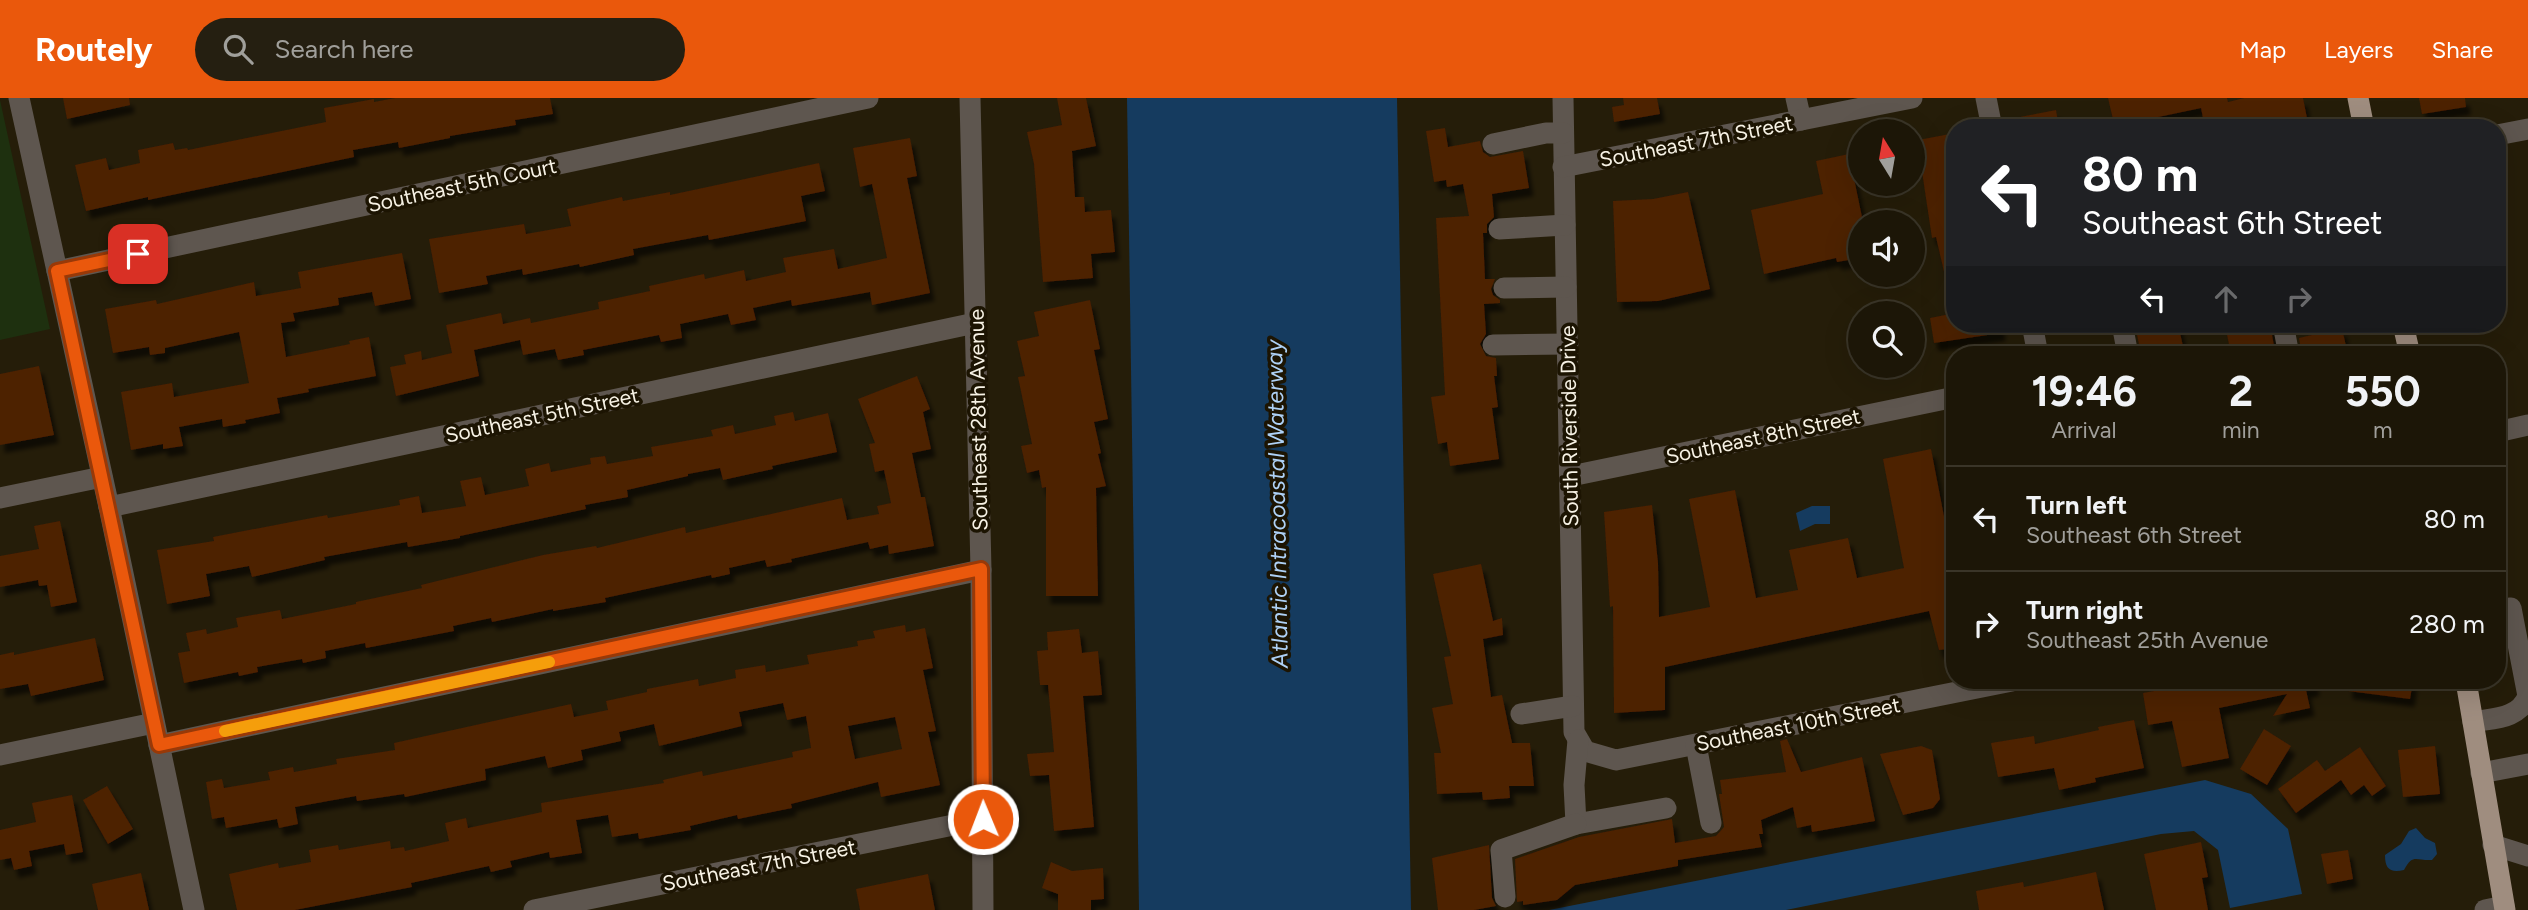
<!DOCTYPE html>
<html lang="en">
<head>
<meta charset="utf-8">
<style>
  :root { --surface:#1c1607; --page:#251f11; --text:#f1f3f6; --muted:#a09f9b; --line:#3a3528; --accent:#ea580c }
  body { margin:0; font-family:Figtree,sans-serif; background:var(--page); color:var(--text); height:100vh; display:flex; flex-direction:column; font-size:26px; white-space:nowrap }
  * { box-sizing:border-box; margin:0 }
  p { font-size:23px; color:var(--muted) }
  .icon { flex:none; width:38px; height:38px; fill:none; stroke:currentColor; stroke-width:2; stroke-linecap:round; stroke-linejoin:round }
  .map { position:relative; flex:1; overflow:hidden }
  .side { position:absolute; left:1946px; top:248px; width:560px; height:343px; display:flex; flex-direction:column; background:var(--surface); border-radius:28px; box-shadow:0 7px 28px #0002,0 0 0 2px var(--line) }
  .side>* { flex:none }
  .hud { position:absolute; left:1946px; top:21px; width:560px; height:214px; border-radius:28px; box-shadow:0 7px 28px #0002,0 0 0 2px var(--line); background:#202124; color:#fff; overflow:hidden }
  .needle { width:46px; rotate:349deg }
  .tools { position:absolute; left:1848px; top:21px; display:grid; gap:14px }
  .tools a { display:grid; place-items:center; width:77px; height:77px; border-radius:50%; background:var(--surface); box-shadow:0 7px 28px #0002,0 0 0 2px var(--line); font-size:35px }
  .pin { position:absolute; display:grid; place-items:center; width:60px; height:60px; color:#fff; margin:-30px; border-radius:14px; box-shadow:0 4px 10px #0006 }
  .me { position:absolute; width:77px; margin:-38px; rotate:359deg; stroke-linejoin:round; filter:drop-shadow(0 0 5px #0008) }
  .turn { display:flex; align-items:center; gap:24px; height:147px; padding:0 21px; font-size:32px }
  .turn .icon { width:91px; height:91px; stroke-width:2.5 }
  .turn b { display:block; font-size:49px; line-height:60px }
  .lanes { display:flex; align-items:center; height:66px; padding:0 21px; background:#0003; justify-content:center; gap:35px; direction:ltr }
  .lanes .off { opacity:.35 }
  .eta { display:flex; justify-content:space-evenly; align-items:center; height:119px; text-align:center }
  .eta b { font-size:42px; font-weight:700; line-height:49px }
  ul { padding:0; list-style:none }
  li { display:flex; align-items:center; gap:21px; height:105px; padding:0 21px; border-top:2px solid var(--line) }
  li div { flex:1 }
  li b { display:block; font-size:26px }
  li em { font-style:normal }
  header { display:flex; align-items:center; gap:42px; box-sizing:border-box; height:98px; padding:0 35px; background:var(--accent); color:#fff }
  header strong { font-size:33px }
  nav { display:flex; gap:38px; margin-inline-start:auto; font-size:24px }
  .search { width:490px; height:63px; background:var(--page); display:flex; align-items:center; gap:18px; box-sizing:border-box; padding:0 24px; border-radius:38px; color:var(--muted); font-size:26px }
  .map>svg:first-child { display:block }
  .green { fill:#1e300f }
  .water { fill:#153b5f }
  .building { fill:#4d2004; fill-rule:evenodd; filter:url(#shadow) }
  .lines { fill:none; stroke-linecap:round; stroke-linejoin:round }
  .minor { stroke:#5e564f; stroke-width:21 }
  .major { stroke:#9f8d7f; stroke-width:21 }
  .route-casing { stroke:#983908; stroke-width:18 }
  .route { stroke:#ea580c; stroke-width:12 }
  .slow { stroke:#f59e0b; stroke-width:12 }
  .labels { text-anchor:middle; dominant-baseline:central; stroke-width:7; stroke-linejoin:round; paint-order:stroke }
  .street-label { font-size:21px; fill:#f7f2e5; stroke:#1c1402 }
  .water-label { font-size:23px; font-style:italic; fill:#aed1f6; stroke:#1c1402 }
</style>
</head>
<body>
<header>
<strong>Routely</strong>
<div class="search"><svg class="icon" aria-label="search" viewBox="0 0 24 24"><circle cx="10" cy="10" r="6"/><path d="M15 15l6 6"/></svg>Search here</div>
<nav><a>Map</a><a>Layers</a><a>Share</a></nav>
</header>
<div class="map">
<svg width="2528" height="812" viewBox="0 0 2528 812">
  <defs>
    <filter id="shadow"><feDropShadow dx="4.5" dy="8" stdDeviation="2" flood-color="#0009"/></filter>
  </defs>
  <rect width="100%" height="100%" fill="#251d09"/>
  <!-- green -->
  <polygon class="green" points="0,2 50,231 0,242"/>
  <!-- water -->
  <g class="water">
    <polygon points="1127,0 1397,0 1411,812 1139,812"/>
    <polygon points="1812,408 1830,408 1830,426 1815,426 1800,433 1796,415"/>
    <polygon points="2205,682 2251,696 2288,731 2302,796 2230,810 2218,752 2194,733 2161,736 1786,812 1549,812"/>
    <path d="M2416,730L2425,740L2435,745L2437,756L2432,762C2416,763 2413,755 2404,772C2390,775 2385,771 2385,757L2401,746L2409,733Z"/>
  </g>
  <!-- building -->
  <g class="building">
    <polygon points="63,0 129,0 130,7 67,21"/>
    <polygon points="395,0 550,0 553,16 515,22 516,27 450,38 450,40 399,50 398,44 353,52 354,59 148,102 148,99 86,113 75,67 106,60 109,72 140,65 138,52 173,45 175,52 187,50 188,52 326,24 324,10 374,1 374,4"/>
    <polygon points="1057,0 1086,0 1096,48 1072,53 1075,99 1084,99 1085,114 1111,112 1115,154 1091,156 1093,180 1043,184 1034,66 1027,34 1062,27"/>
    <polygon points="1623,0 1657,0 1660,16 1614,24 1612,9 1624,7"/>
    <polygon points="2108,0 2227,0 2228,4 2244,0 2303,0 2309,30 2205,30 2201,10 2144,22 2145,30 2115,30"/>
    <polygon points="2419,0 2465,0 2466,9 2422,16"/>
    <polygon points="2056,12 2059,30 2005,30 2004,22"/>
    <polygon points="1445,30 1448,49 1480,43 1483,54 1490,59 1523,53 1529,90 1492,96 1494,119 1487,126 1487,135 1483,135 1485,181 1495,181 1491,191 1493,197 1500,202 1500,205 1484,206 1486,236 1480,246 1486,258 1496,260 1497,278 1494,278 1498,309 1492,310 1499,361 1450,368 1447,344 1438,346 1431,299 1445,297 1436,120 1469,118 1463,86 1447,89 1446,82 1434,84 1426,33"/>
    <polygon points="1955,35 1955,190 1948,191 1936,139 1932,140 1921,67 1913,69 1913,43"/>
    <polygon points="910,40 917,78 907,80 930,195 872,207 870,194 792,208 791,202 753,210 756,222 731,227 728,216 680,226 682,240 661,244 659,237 583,252 584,257 558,262 555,251 523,257 520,242 474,252 479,278 396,298 390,269 406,266 404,257 421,253 422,262 452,255 446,227 501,215 503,226 530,220 531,225 599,211 598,204 650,193 649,188 704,176 705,181 744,172 746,183 786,174 783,160 834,151 838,171 887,160 872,86 860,89 853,50"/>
    <polygon points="1849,56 1863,124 1860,124 1860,160 1837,164 1836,160 1764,176 1751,112 1823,96 1816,63"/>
    <polygon points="819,65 825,93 801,98 806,123 709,142 708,137 633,151 634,157 580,169 579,166 523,177 522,171 486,178 488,186 439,195 429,141 524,126 526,136 571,128 567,111 622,99 623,103 670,94 670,97"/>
    <polygon points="1688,94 1710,191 1658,203 1617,204 1613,103 1653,101"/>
    <polygon points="402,155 411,201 375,208 372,194 338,200 339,207 293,215 295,223 281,225 286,259 350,246 349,243 369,239 376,278 308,291 309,294 277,300 280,315 245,322 246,325 223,329 222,321 179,329 183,348 163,351 163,346 131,352 121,294 172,285 174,299 249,285 239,234 165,250 165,255 150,257 149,249 113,255 105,211 156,202 157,206 254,184 256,198 301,190 298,174"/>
    <polygon points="1090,202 1100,251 1094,252 1108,321 1094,324 1101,355 1098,356 1106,388 1096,390 1098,498 1046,498 1046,389 1042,390 1039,372 1027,375 1021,348 1032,346 1018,279 1025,278 1017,243 1039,238 1034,214"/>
    <polygon points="1955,215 1955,226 2000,226 2001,235 1934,245 1930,220"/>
    <polygon points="2135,226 2178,226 2185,257 2141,257"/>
    <polygon points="2225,226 2270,226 2275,253 2257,257 2231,257"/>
    <polygon points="2342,230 2348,257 2302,257 2299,240"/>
    <polygon points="39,268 54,337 0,347 0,276"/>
    <polygon points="917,278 930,311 923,314 931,351 912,355 921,399 925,399 934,448 889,456 888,447 870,451 868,444 791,461 792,464 767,469 765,462 729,470 730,476 712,480 711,477 605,500 606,504 553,513 553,511 492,524 491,520 453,528 454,533 366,550 365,545 325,553 326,560 303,565 302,561 257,569 258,574 239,578 238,574 184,585 178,555 190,553 186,535 206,531 207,536 238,529 236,520 280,512 282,521 356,506 356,504 422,490 421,487 543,457 596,448 597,450 685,429 686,435 842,400 847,422 879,416 877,408 891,405 884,372 875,374 869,346 875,345 858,301"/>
    <polygon points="793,314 795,323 828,315 837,354 772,368 773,371 723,382 720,370 688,376 688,378 627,392 628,399 585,407 586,411 460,438 460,440 408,449 407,444 324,459 325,462 252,479 249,468 206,476 210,498 167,506 157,452 214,443 213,439 327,417 328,420 400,407 399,402 419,398 422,415 466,408 460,383 481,379 485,397 529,388 525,371 549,365 551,374 591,366 590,360 605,358 607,366 653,358 651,349 713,338 711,332 733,327 735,336 776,327 774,318"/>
    <polygon points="1931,351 1952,460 1955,460 1955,550 1939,552 1929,513 1665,569 1665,612 1614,615 1613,508 1610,509 1604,414 1652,407 1658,465 1659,519 1710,509 1689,401 1735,392 1756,500 1798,492 1789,452 1848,440 1857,480 1904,470 1883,361"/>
    <polygon points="60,423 77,504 51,509 47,487 39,488 38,482 0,489 0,458 39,451 34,428"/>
    <polygon points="1481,466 1493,523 1502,520 1503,537 1483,541 1491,599 1502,597 1512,645 1530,645 1534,688 1509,688 1510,700 1483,702 1482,694 1437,696 1434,655 1441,655 1432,610 1453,606 1444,559 1451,558 1433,476"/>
    <path d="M905,527L906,534L925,530L933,570L923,572L936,633L928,634L940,687L881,699L878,684L791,706L792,710L738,721L737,717L690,728L691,732L639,741L638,735L612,739L608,717L576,722L582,755L550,760L549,754L510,763L512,769L491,774L489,768L411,785L412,789L295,812H237L229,776L278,765L279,770L311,764L309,752L338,747L339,752L390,743L391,751L404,749L405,753L449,743L445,725L466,720L468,730L542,714L541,705L664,685L663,682L702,673L703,678L793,659L792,654L811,650L806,618L787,622L783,605L739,614L742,628L659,648L654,626L619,634L621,643L581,652L583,662L548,670L545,658L485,671L486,682L405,699L404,696L357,703L356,698L295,709L298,726L279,730L277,721L226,730L224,719L212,721L206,684L222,681L224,690L270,682L268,674L293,669L294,674L337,666L336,661L395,652L394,645L571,606L574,619L608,612L606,603L647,594V591L698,581L699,588L736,580L735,572L765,567L766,574L809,566L807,557L858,548L857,543L875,540L873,533ZM895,619L902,651L855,661L848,628Z"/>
    <polygon points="1079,531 1082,555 1098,553 1102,597 1083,598 1094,729 1054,733 1049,677 1030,678 1027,656 1054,654 1048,587 1040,587 1037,553 1048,552 1047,534"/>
    <polygon points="95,540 104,582 31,598 28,586 0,591 0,557 14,554 14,557"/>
    <polygon points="2210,583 2314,583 2315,590 2306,592 2310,610 2273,618 2287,596 2219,610 2229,660 2182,669 2172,623 2148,627 2143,595"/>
    <polygon points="2348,583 2413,583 2410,601 2348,593"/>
    <polygon points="2134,622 2144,670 2095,680 2096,684 2059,692 2054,670 1998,679 1991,645 2034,638 2035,646 2099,632 2098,629"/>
    <polygon points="2264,631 2291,648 2267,687 2240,671"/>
    <polygon points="1787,641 1801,674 1862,659 1875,723 1812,734 1811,727 1797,730 1793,709 1761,722 1763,736 1759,736 1762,749 1678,762 1678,768 1575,787 1557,802 1523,807 1523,803 1517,804 1515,761 1579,739 1672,721 1675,745 1716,738 1724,729 1719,696 1722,696 1720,682 1786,674 1780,643"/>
    <polygon points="1921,648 1932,652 1940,701 1933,710 1903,717 1880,656"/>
    <polygon points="2435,648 2440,696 2403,699 2398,652"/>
    <polygon points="2360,649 2386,688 2372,698 2364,687 2351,697 2341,682 2296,715 2278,691 2317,662 2325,673"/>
    <polygon points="107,688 133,731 108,746 83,702"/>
    <polygon points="72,697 83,754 66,757 64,746 29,753 32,768 14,772 11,760 0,762 0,732 36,724 32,705"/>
    <polygon points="2201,744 2208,779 2202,780 2208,812 2156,812 2144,756"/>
    <polygon points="1489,747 1492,800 1496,808 1474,812 1438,812 1432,760"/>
    <polygon points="2348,752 2353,781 2327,786 2321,756"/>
    <polygon points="1051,764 1072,773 1103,770 1104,801 1091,802 1091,812 1058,812 1058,796 1042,790"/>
    <polygon points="2096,774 2104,812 1979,812 1976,793 2023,784 2024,789"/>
    <polygon points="141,775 149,812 98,812 92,786"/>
    <polygon points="928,776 935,812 860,812 856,791"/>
  </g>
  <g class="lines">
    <!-- minor -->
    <g class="minor">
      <polyline points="19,0 109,409 194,812"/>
      <polyline points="970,0 981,472 983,812"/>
      <polyline points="1563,0 1574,634 1585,653 1616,662 2012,583"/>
      <polyline points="1796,0 1801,22"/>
      <polyline points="1986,0 1992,30"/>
      <polyline points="2497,37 2528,31"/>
      <polyline points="1493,46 1546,35 1563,35"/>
      <polyline points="1563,69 1912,0"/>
      <polyline points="1499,131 1565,127"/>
      <polyline points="57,173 868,0"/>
      <polyline points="1504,190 1566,189"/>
      <polyline points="2032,226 2038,257"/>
      <polyline points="2122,226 2128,257"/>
      <polyline points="2283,226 2289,257"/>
      <polyline points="1493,247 1568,246"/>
      <polyline points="2497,334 2528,327"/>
      <polyline points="1571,378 1955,299"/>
      <polyline points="0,400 102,379"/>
      <polyline points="109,409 975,225"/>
      <polyline points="2497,437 2497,446"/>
      <polyline points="1521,616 1573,608"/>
      <path d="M2473,624C2494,620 2519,621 2528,598L2511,510L2497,512"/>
      <polyline points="1578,642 1574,687 1576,726 1666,710"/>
      <polyline points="159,647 981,472"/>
      <polyline points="1696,647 1711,725"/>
      <polyline points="0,657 154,625"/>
      <polyline points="2481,675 2528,666"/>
      <polyline points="2493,747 2528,758"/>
      <polyline points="1505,799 1501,752 1576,726"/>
      <polyline points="534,812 983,721"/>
      <polyline points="2485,812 2504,808"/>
    </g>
    <!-- major -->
    <g class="major">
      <polyline points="2358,0 2364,30"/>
      <polyline points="2403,226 2410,257"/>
      <polyline points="2466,583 2505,812"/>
    </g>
  </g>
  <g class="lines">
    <!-- route casing -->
    <g class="route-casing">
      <polyline id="route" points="138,156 57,173 159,647 981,471 983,721"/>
    </g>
    <!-- route -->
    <use href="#route" class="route"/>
    <!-- slow -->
    <polyline class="slow" points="225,633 549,564"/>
  </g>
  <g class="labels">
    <!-- street labels -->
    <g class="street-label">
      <text transform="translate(1696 43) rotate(-11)">Southeast 7th Street</text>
      <text transform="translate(462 87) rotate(-12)">Southeast 5th Court</text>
      <text transform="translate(542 317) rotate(-12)">Southeast 5th Street</text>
      <text transform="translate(978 322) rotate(-91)">Southeast 28th Avenue</text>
      <text transform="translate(1569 328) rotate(-91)">South Riverside Drive</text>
      <text transform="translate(1763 338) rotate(-12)">Southeast 8th Street</text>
      <text transform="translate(1798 626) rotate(-11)">Southeast 10th Street</text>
      <text transform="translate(759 767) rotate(-11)">Southeast 7th Street</text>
    </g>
    <!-- water labels -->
    <g class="water-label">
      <text transform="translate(1277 406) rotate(-91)">Atlantic Intracoastal Waterway</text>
    </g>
  </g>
</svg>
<div class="tools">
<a><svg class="needle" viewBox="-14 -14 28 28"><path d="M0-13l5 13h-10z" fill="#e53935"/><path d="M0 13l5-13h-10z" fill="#a09f9b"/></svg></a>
<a><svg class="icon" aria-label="sound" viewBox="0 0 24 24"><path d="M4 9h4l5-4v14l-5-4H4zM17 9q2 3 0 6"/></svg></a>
<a><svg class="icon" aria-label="search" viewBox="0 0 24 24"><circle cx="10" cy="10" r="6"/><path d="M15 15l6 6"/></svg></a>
</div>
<div class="pin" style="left:138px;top:156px;background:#d93025"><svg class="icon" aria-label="arrive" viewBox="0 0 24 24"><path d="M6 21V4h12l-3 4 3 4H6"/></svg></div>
<svg class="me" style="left:983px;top:721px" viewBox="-20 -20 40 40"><circle r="17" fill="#ea580c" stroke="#fff" stroke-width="3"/><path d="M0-11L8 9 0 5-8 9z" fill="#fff"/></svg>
<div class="hud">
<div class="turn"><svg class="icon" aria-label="left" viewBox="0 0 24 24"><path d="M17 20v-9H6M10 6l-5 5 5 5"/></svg><div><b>80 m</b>Southeast 6th Street</div></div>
<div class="lanes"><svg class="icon" aria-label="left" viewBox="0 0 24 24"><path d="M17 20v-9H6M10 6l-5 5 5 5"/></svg><svg class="icon off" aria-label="ahead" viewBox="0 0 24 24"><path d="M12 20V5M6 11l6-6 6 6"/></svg><svg class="icon off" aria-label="right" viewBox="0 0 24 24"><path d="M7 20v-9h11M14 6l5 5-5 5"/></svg></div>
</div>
<section class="side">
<div class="eta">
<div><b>19:46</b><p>Arrival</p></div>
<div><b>2</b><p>min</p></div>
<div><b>550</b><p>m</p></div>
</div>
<ul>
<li><svg class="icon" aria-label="left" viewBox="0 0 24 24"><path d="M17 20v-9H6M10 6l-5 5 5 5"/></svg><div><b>Turn left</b><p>Southeast 6th Street</p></div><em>80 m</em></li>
<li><svg class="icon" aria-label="right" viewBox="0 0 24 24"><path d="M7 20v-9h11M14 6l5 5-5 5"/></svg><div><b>Turn right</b><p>Southeast 25th Avenue</p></div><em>280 m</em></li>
</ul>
</section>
</div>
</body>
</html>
